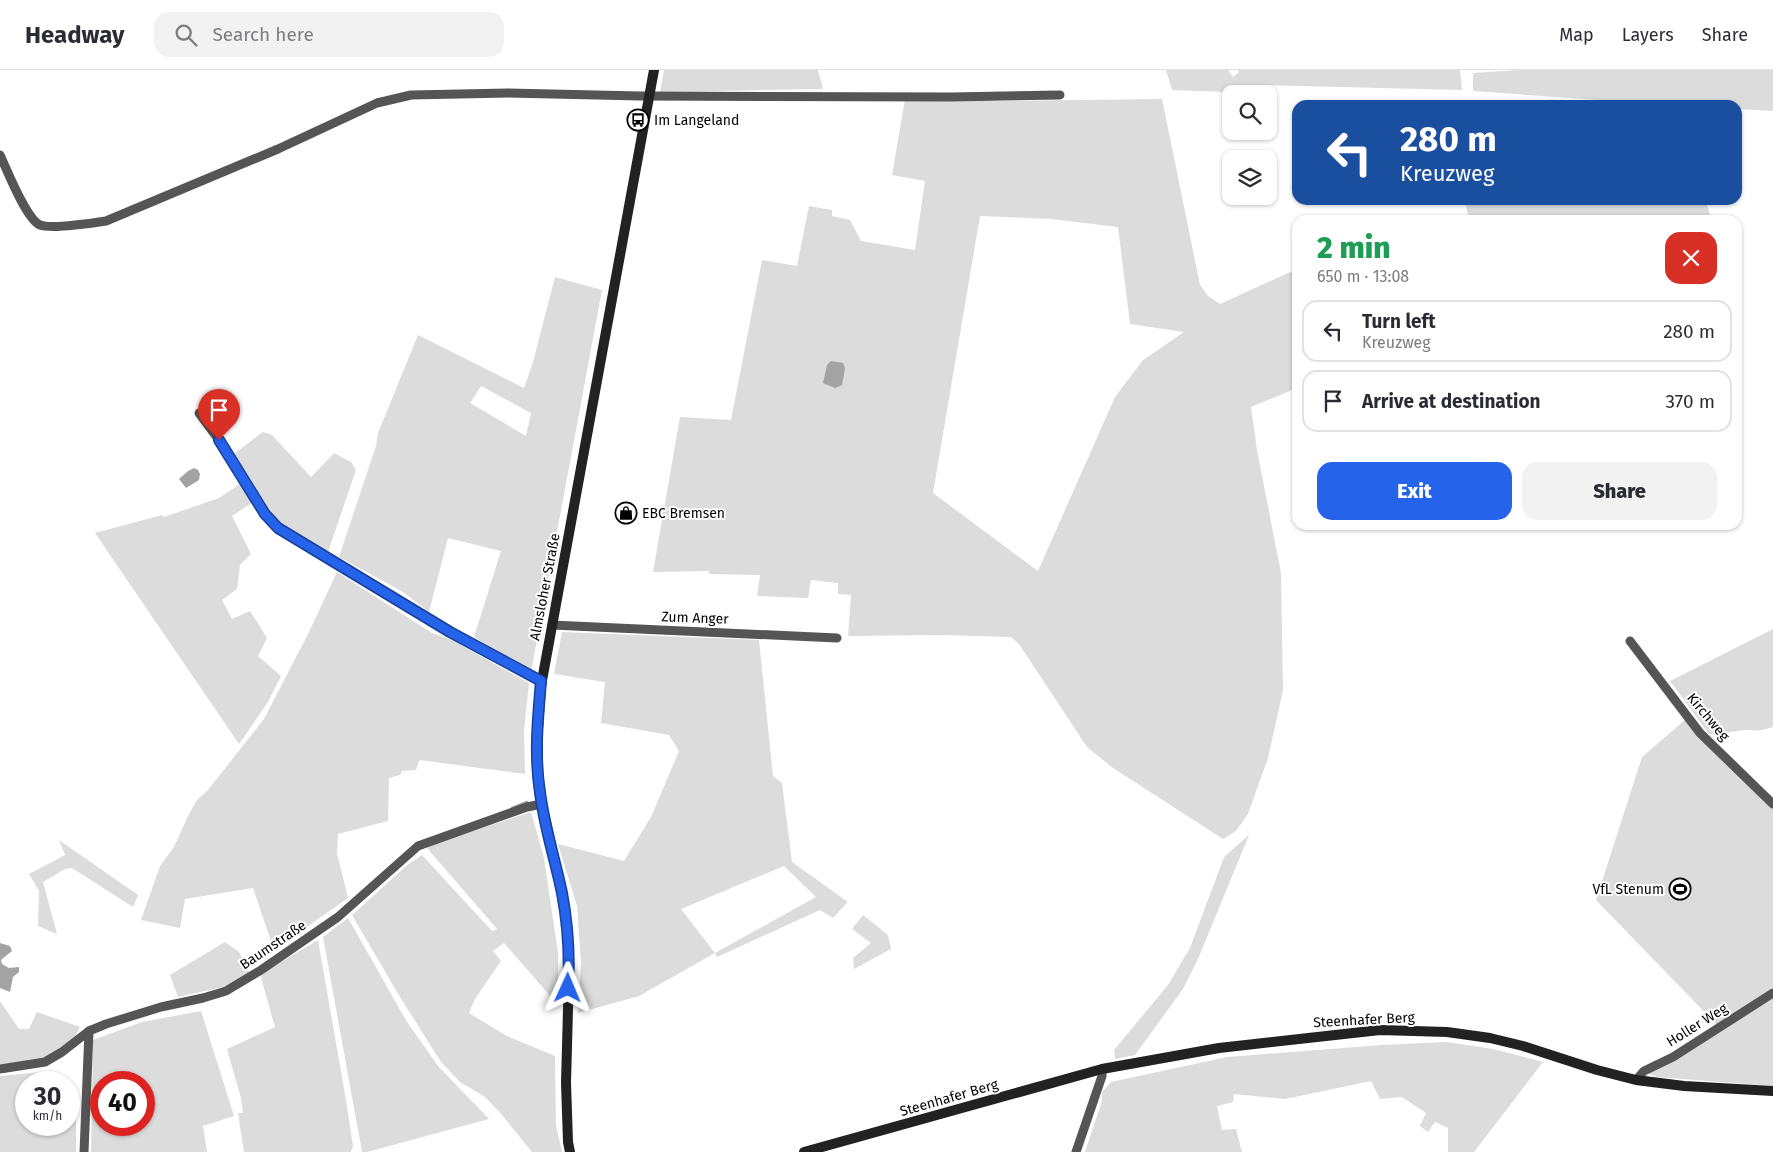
<!DOCTYPE html>
<html lang="en">
<head>
<meta charset="utf-8">
<style>
  :root { --surface:#fff; --page:#f2f2f3; --text:#2b2b33; --muted:#7c7c81; --line:#e1e1e2; --accent:#2563eb }
  body { margin:0; font-family:"Fira Sans",sans-serif; background:var(--page); color:var(--text); height:100vh; display:flex; flex-direction:column; font-size:19px; white-space:nowrap }
  * { box-sizing:border-box; margin:0 }
  p { font-size:16px; color:var(--muted) }
  .icon { flex:none; width:28px; height:28px; fill:none; stroke:currentColor; stroke-width:2; stroke-linecap:round; stroke-linejoin:round }
  .map { position:relative; flex:1; overflow:hidden }
  .drawer { position:absolute; left:1292px; top:145px; width:450px; height:315px; display:flex; flex-direction:column; background:var(--surface); border-radius:15px; box-shadow:0 1px 4px #0004 }
  .drawer>* { flex:none }
  .banner { position:absolute; left:1292px; top:30px; width:450px; height:105px; border-radius:15px; box-shadow:0 1px 4px #0004; background:#1a4fa0; color:#fff; overflow:hidden }
  .buttons { position:absolute; left:1222px; top:15px; display:grid; gap:10px }
  .buttons a { display:grid; place-items:center; width:55px; height:55px; border-radius:10px; background:var(--surface); box-shadow:0 1px 4px #0004; font-size:25px }
  .speed { position:absolute; left:15px; top:1001px; display:flex; gap:10px; font-size:25px; font-weight:700; text-align:center }
  .speed>* { display:grid; place-content:center; width:65px; height:65px; border-radius:50%; background:var(--surface); box-shadow:0 1px 4px #0004; line-height:1 }
  .speed small { font-size:12px; font-weight:400 }
  .speed .limit { border:8px solid #d22; background:#fff; color:#111 }
  .pin { position:absolute; display:grid; place-items:center; width:42px; height:42px; color:#fff; margin:-51px -21px; border-radius:50% 50% 50% 0; rotate:-45deg; box-shadow:0 0 5px #0007 }
  .pin .icon { rotate:45deg }
  .me { position:absolute; width:55px; margin:-28px; rotate:1deg; stroke-linejoin:round; filter:drop-shadow(0 0 4px #0008) }
  .turn { display:flex; align-items:center; gap:18px; height:105px; padding:0 25px; font-size:22px }
  .turn .icon { width:65px; height:65px; stroke-width:2.5 }
  .turn b { display:block; font-size:35px; line-height:42px }
  .round { display:grid; place-items:center; flex:none; width:52px; height:52px; border-radius:15px; background:var(--page) }
  .overview { display:flex; align-items:center; justify-content:space-between; height:85px; padding:0 25px }
  h1 { font-size:30px; font-weight:800; line-height:38px; color:#1e9e55 }
  .button { display:flex; gap:10px; margin-top:auto; padding:10px 25px }
  .button a { flex:1; height:58px; border-radius:15px; background:var(--accent); color:#fff; font-size:20px; font-weight:800; line-height:58px; text-align:center }
  .button a+a { background:var(--page); color:var(--text) }
  ul { padding:0; list-style:none }
  li { display:flex; align-items:center; gap:15px; height:62px; margin:0 10px 8px; padding:0 15px; border:2px solid var(--line); border-radius:15px }
  li div { flex:1 }
  li b { display:block; font-size:19px }
  li em { font-style:normal }
  header { display:flex; align-items:center; gap:30px; box-sizing:border-box; height:70px; padding:0 25px; background:var(--surface); border-bottom:1px solid var(--line) }
  header strong { font-size:24px }
  nav { display:flex; gap:28px; margin-inline-start:auto; font-size:18px }
  .search { width:350px; height:45px; background:var(--page); display:flex; align-items:center; gap:12px; box-sizing:border-box; padding:0 18px; border-radius:15px; color:var(--muted); font-size:19px }
  .map>svg:first-child { display:block }
  .green { fill:#dcdcdc; fill-rule:evenodd }
  .water { fill:#a3a3a3 }
  .lines { fill:none; stroke-linecap:round; stroke-linejoin:round }
  .stream { stroke:#a3a3a3; stroke-width:2.5 }
  .street { stroke:#555; stroke-width:9 }
  .secondary { stroke:#222; stroke-width:10 }
  .route-casing { stroke:#184099; stroke-width:12 }
  .route { stroke:#2563eb; stroke-width:9 }
  .labels { text-anchor:middle; dominant-baseline:central; stroke-width:4; stroke-linejoin:round; paint-order:stroke }
  .poi-label { font-size:14px; fill:#000; stroke:#fff; text-anchor:start }
  .street-label { font-size:14px; fill:#000; stroke:#fff }
</style>
</head>
<body>
<header>
<strong>Headway</strong>
<div class="search"><svg class="icon" aria-label="search" viewBox="0 0 24 24"><circle cx="10" cy="10" r="6"/><path d="M15 15l6 6"/></svg>Search here</div>
<nav><a>Map</a><a>Layers</a><a>Share</a></nav>
</header>
<div class="map">
<svg width="1773" height="1082" viewBox="0 0 1773 1082">
  <rect width="100%" height="100%" fill="#fff"/>
  <!-- green -->
  <g class="green">
    <polygon points="664,0 818,0 823,19 660,22"/>
    <polygon points="1166,0 1228,0 1233,7 1239,2 1238,0 1460,0 1462,20 1255,15 1225,22 1172,20"/>
    <polygon points="1519,0 1773,0 1773,41 1738,39 1738,35 1667,35 1473,21 1473,3"/>
    <path d="M905,29L1001,31L1162,29L1200,215L1208,226L1220,234L1297,199V318L1251,337L1257,380L1281,503L1283,620L1268,688L1248,744L1236,761L1223,769L1113,698L1087,677L1019,574L1011,567L940,565L848,566L851,525L838,524V513L811,510L808,528L757,526L760,505L709,504V501L653,502L680,347L731,350L762,190L797,196L809,136L832,140V146L850,150L861,171L915,180L925,111L892,105ZM980,146L1051,149L1118,157L1130,254L1184,262L1143,290L1115,327L1038,501L933,423Z"/>
    <polygon points="1465,130 1705,130 1712,150 1469,150"/>
    <path d="M555,207L602,220L531,602L474,567L501,481L448,468L429,542L403,522L339,487L376,376L378,363L418,265L524,318L533,292ZM481,316L531,343L526,366L470,333Z"/>
    <polygon points="263,362 272,365 311,407 334,383 351,392 356,400 328,482 288,459 275,447 234,384"/>
    <polygon points="241,413 252,433 232,446 251,484 240,495 237,519 222,530 232,549 250,541 267,568 258,586 281,606 268,632 239,674 95,463 162,445 164,447 219,428"/>
    <polygon points="337,502 432,563 450,569 529,613 524,661 525,704 419,690 416,700 402,701 400,705 389,708 388,751 338,764 337,783 348,828 274,880 253,818 185,829 180,858 141,850 160,796 174,777 188,746 197,730 208,720 264,649 308,564"/>
    <path d="M1773,559V657C1763,660 1759,661 1750,660C1738,659 1723,665 1709,664L1670,611Z"/>
    <path d="M562,562L759,570L773,706L782,713L792,792L848,832L833,848L820,840L717,887L715,883L639,926L578,943L581,893L577,836L558,774L624,791L651,747L679,681L669,665L601,653L605,612L554,604ZM784,796L816,827L715,883L681,839Z"/>
    <polygon points="1686,649 1773,738 1773,918 1718,956 1596,830 1642,687"/>
    <polygon points="531,742 544,788 558,883 558,935 504,873 493,881 501,891 475,929 469,943 507,966 555,986 556,1056 562,1082 532,1082 502,1045 485,1027 460,1012 441,992 400,927 352,845 406,796 422,785 492,861 497,859 427,778 445,770"/>
    <polygon points="1249,765 1198,889 1183,919 1135,985 1115,989 1114,980 1168,915 1190,878 1224,787"/>
    <polygon points="59,770 138,825 133,837 72,798 65,799 43,812 57,864 38,856 39,821 29,804 65,785"/>
    <polygon points="863,845 888,865 891,879 854,899 853,888 871,873 852,859"/>
    <polygon points="348,848 407,952 438,996 489,1049 367,1082 362,1082 323,867"/>
    <polygon points="318,870 346,1030 353,1076 351,1082 244,1082 238,1043 243,1043 241,1028 227,979 275,957 260,904"/>
    <polygon points="225,872 239,882 250,904 227,916 178,927 170,905"/>
    <polygon points="1773,926 1773,1016 1657,1007 1649,1004 1650,1001"/>
    <polygon points="0,931 19,959 29,959 37,942 80,957 73,971 43,989 0,997"/>
    <path d="M201,941L234,1046L203,1056L207,1082H91L93,970L142,952ZM101,1012H144V1055H101Z"/>
    <polygon points="1447,972 1493,979 1543,992 1474,1082 1448,1082 1448,1058 1435,1052 1428,1062 1420,1056 1426,1043 1402,1027 1380,1029 1371,1011 1285,1029 1234,1024 1233,1032 1217,1036 1222,1060 1236,1059 1242,1082 1085,1082 1102,1031 1102,1022 1111,1012 1227,987 1381,975"/>
    <polygon points="41,1002 58,1012 26,1012 26,1055 69,1055 69,1019 76,1025 76,1082 0,1082 0,1006"/>
  </g>
  <!-- water -->
  <g class="water">
    <polygon points="831,291 843,293 845,298 842,315 835,318 823,313 827,295"/>
    <polygon points="194,398 198,400 200,404 199,410 186,418 179,409 188,401"/>
    <polygon points="0,873 10,876 12,881 1,890 2,894 9,898 19,897 19,902 13,907 10,922 0,918"/>
  </g>
  <g class="lines">
    <!-- stream -->
    <polyline class="stream" points="512,738 527,732"/>
    <!-- street -->
    <g class="street">
      <path d="M0,85C7,100 26,149 40,155C51,159 93,153 106,151L278,79L377,33L411,25L508,23L640,26L951,27L1060,25"/>
      <polyline points="199,343 219,370 265,444 278,458 450,562 541,611"/>
      <polyline points="552,555 837,568"/>
      <polyline points="1630,571 1700,663 1773,734"/>
      <polyline points="0,999 45,992 62,982 89,961 106,954 161,937 203,928 226,921 261,900 338,847 418,776 527,737 542,734"/>
      <polyline points="1636,1010 1644,1001 1673,987 1773,923"/>
      <polyline points="84,1082 89,961"/>
      <polyline points="1076,1082 1102,1006 1102,999"/>
    </g>
    <!-- secondary -->
    <g class="secondary">
      <polyline points="570,1082 568,1072 566,1013 569,902 568,862 562,824 539,721 538,702 538,659 541,616 654,0"/>
      <polyline points="804,1082 1102,999 1219,978 1380,960 1447,962 1490,968 1523,976 1597,1000 1636,1010 1684,1016 1773,1021"/>
    </g>
  </g>
  <g class="lines">
    <!-- route casing -->
    <g class="route-casing">
      <path id="route" d="M219,370L265,444L278,458L450,562L541,611C538,647 534,685 540,722C544,756 555,789 562,823C568,855 570,886 568,918"/>
    </g>
    <!-- route -->
    <use href="#route" class="route"/>
  </g>
  <!-- icons -->
  <defs>
    <g id="bus-ring" transform="scale(1.125)"><circle r="9.5" fill="#fff" stroke="#000" stroke-width="1.5"/><path d="M-5-6H5V4H4V6H2V4H-2V6H-4V4H-5ZM-3.5-4V0h7V-4ZM-3.5 1.2v1.5H-2V1.2ZM2 1.2v1.5H3.5V1.2Z" fill="#000"/></g>
    <g id="shop-ring" transform="scale(1.125)"><circle r="9.5" fill="#fff" stroke="#000" stroke-width="1.5"/><path d="M-5-2.5h2.3a2.7 3.5 0 0 1 5.4 0H5L5.5 6h-11ZM-1.5-2.5h3a1.5 2.3 0 0 0-3 0Z" fill="#000"/></g>
    <g id="stadium-ring" transform="scale(1.125)"><circle r="9.5" fill="#fff" stroke="#000" stroke-width="1.5"/><path d="M0-5a6.5 5 0 1 0 0 10a6.5 5 0 1 0 0-10ZM-3.5-1.8h7v3.6h-7Z" fill="#000"/></g>
  </defs>
  <g fill-rule="evenodd">
    <use href="#bus-ring" x="638" y="50"/>
    <use href="#shop-ring" x="626" y="443"/>
    <use href="#stadium-ring" x="1680" y="819"/>
  </g>
  <g class="labels">
    <!-- poi labels -->
    <g class="poi-label">
      <text x="654" y="50">Im Langeland</text>
      <text x="642" y="443">EBC Bremsen</text>
      <text x="1664" y="819" text-anchor="end">VfL Stenum</text>
    </g>
    <!-- street labels -->
    <g class="street-label">
      <text transform="translate(545 517) rotate(-79)">Almsloher Straße</text>
      <text transform="translate(695 548) rotate(2)">Zum Anger</text>
      <text transform="translate(1708 647) rotate(50)">Kirchweg</text>
      <text transform="translate(273 875) rotate(-34)">Baumstraße</text>
      <text transform="translate(1364 950) rotate(-3)">Steenhafer Berg</text>
      <text transform="translate(1697 955) rotate(-32)">Holler Weg</text>
      <text transform="translate(949 1028) rotate(-16)">Steenhafer Berg</text>
    </g>
  </g>
</svg>
<div class="buttons">
<a><svg class="icon" aria-label="search" viewBox="0 0 24 24"><circle cx="10" cy="10" r="6"/><path d="M15 15l6 6"/></svg></a>
<a><svg class="icon" aria-label="layers" viewBox="0 0 24 24"><path d="M12 4l9 5-9 5-9-5zM3 14l9 5 9-5"/></svg></a>
</div>
<div class="speed"><div>30<small>km/h</small></div><div class="limit">40</div></div>
<div class="pin" style="left:219px;top:370px;background:#d93025"><svg class="icon" aria-label="arrive" viewBox="0 0 24 24"><path d="M6 21V4h12l-3 4 3 4H6"/></svg></div>
<svg class="me" style="left:568px;top:918px" viewBox="-20 -20 40 40"><path d="M0-17L14 15 0 8-14 15z" fill="#2563eb" stroke="#fff" stroke-width="4"/></svg>
<div class="banner">
<div class="turn"><svg class="icon" aria-label="left" viewBox="0 0 24 24"><path d="M17 20v-9H6M10 6l-5 5 5 5"/></svg><div><b>280 m</b>Kreuzweg</div></div>
</div>
<section class="drawer">
<div class="overview"><div><h1>2 min</h1><p>650 m · 13:08</p></div><a class="round" style="background:#d93025;color:#fff"><svg class="icon" aria-label="close" viewBox="0 0 24 24"><path d="M6 6l12 12M18 6L6 18"/></svg></a></div>
<ul>
<li><svg class="icon" aria-label="left" viewBox="0 0 24 24"><path d="M17 20v-9H6M10 6l-5 5 5 5"/></svg><div><b>Turn left</b><p>Kreuzweg</p></div><em>280 m</em></li>
<li><svg class="icon" aria-label="arrive" viewBox="0 0 24 24"><path d="M6 21V4h12l-3 4 3 4H6"/></svg><div><b>Arrive at destination</b></div><em>370 m</em></li>
</ul>
<div class="button"><a>Exit</a><a>Share</a></div>
</section>
</div>
</body>
</html>
